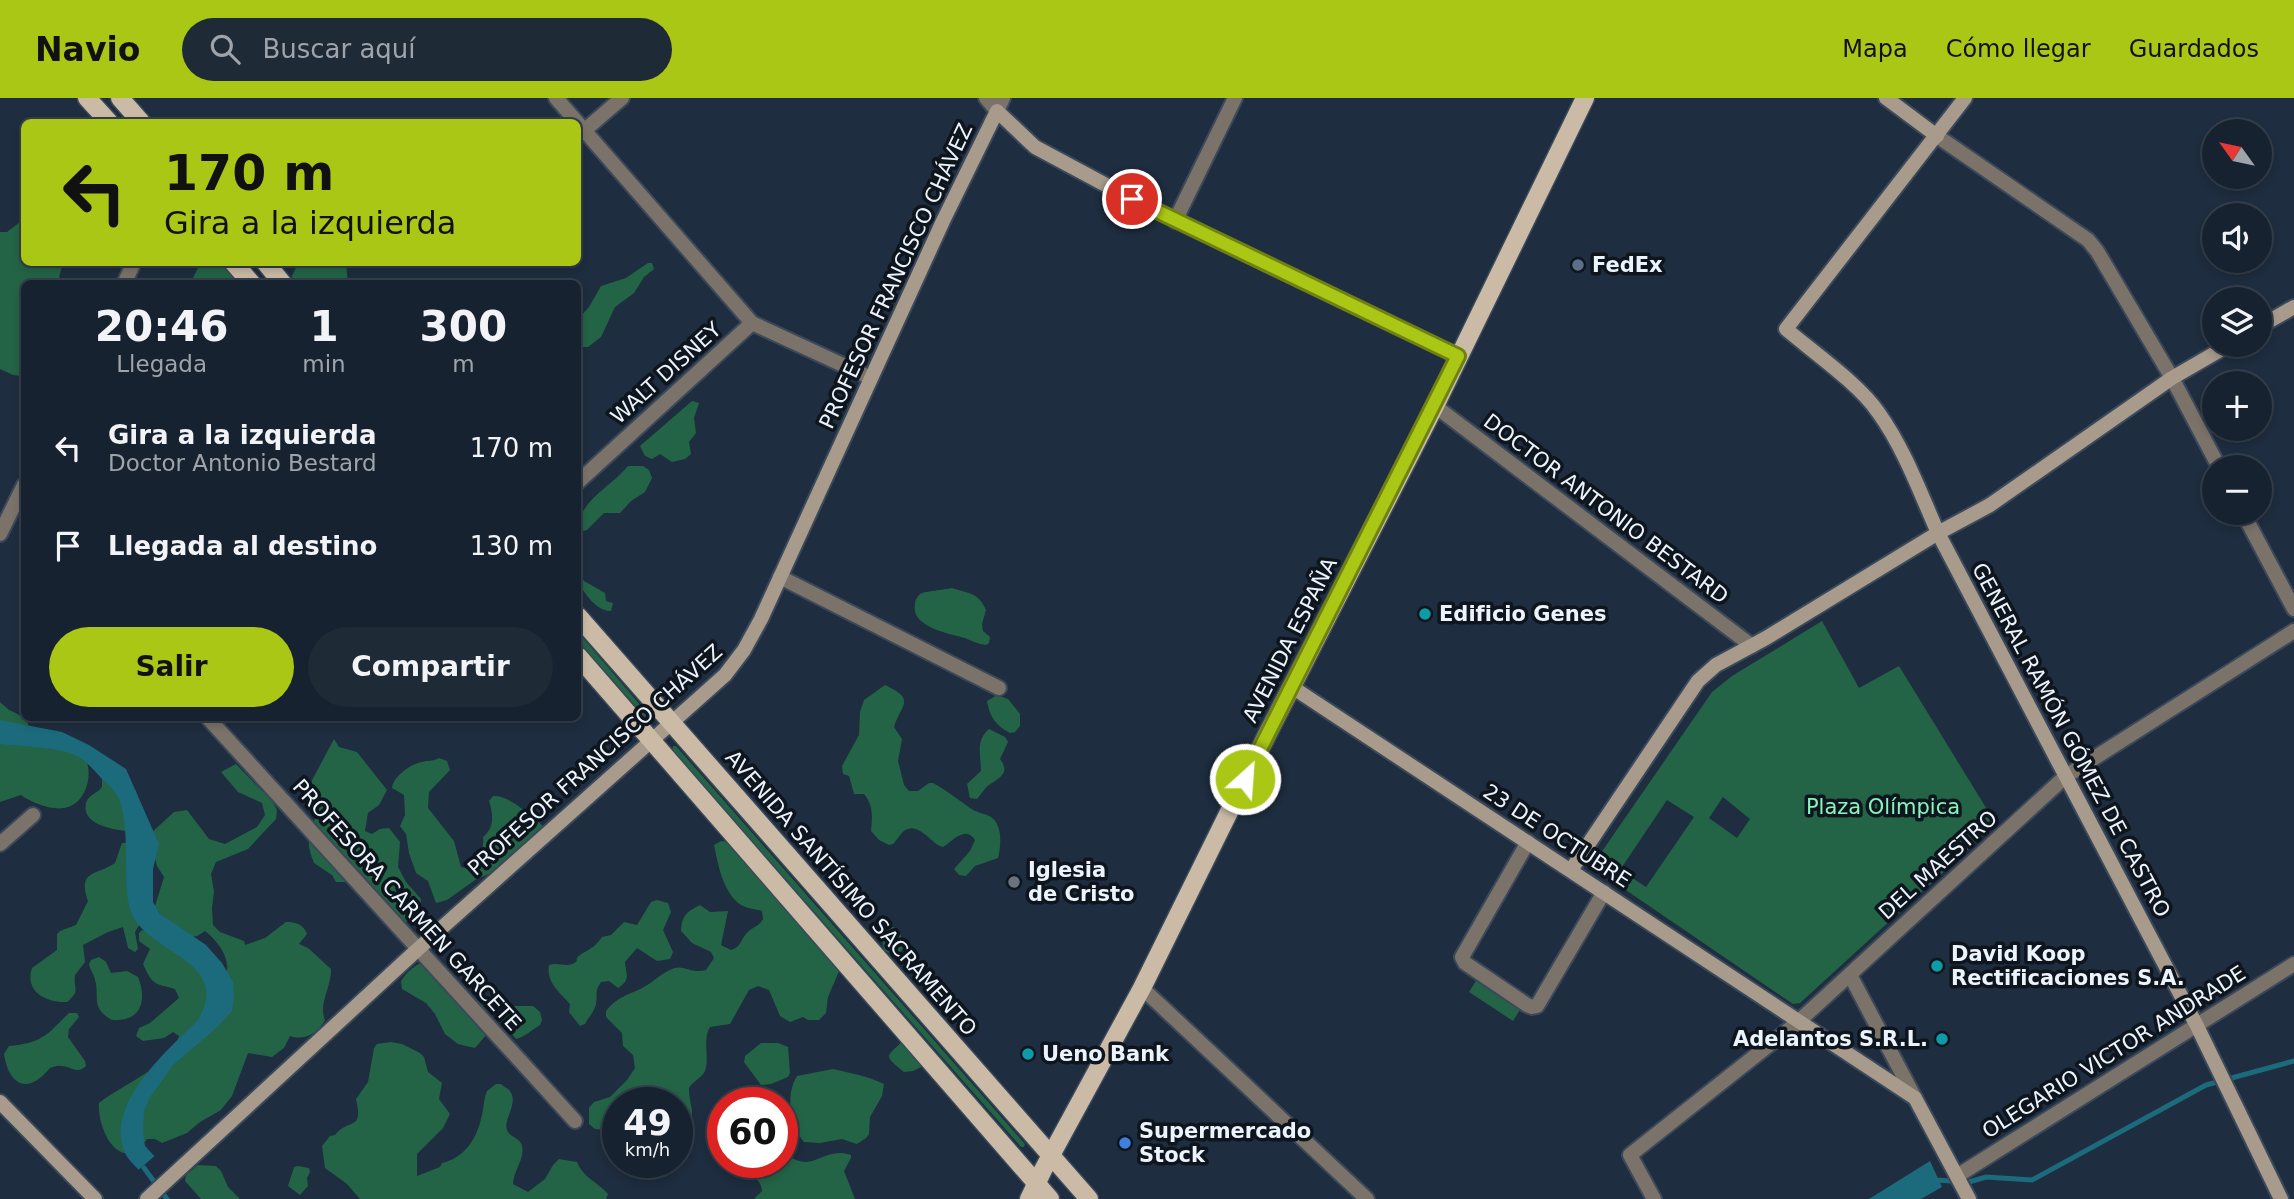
<!DOCTYPE html>
<html lang="es">
<head>
<meta charset="utf-8">
<style>
  :root { --surface:#16222f; --page:#1f2a37; --text:#f1f3f6; --muted:#9ea4aa; --line:#353f4b; --accent:#abc716 }
  body { margin:0; font-family:"DejaVu Sans",sans-serif; background:var(--page); color:var(--text); height:100vh; display:flex; flex-direction:column; font-size:26px; white-space:nowrap }
  * { box-sizing:border-box; margin:0 }
  p { font-size:23px; color:var(--muted) }
  .icon { flex:none; width:38px; height:38px; fill:none; stroke:currentColor; stroke-width:2; stroke-linecap:round; stroke-linejoin:round }
  .map { position:relative; flex:1; overflow:hidden }
  .side { position:absolute; left:21px; top:182px; width:560px; height:441px; display:flex; flex-direction:column; background:var(--surface); border-radius:10px; box-shadow:0 4px 10px #0003,0 0 0 2px var(--line) }
  .side>* { flex:none }
  .guide { position:absolute; left:21px; top:21px; width:560px; height:147px; border-radius:10px; box-shadow:0 4px 10px #0003,0 0 0 2px var(--line); background:#abc716; color:#111; overflow:hidden }
  .needle { width:46px; rotate:303deg }
  .tools { position:absolute; left:2202px; top:21px; display:grid; gap:14px }
  .tools a { display:grid; place-items:center; width:70px; height:70px; border-radius:50%; background:var(--surface); box-shadow:0 4px 10px #0003,0 0 0 2px var(--line); font-size:35px }
  .speed { position:absolute; left:602px; top:989px; display:flex; gap:14px; font-size:35px; font-weight:700; text-align:center }
  .speed>* { display:grid; place-content:center; width:91px; height:91px; border-radius:50%; background:var(--surface); box-shadow:0 4px 10px #0003,0 0 0 2px var(--line); line-height:1 }
  .speed small { font-size:18px; font-weight:400 }
  .speed .limit { border:10px solid #d22; background:#fff; color:#111 }
  .pin { position:absolute; display:grid; place-items:center; width:60px; height:60px; color:#fff; margin:-30px; border:4px solid #fff; border-radius:50%; box-shadow:0 2px 7px #0007 }
  .me { position:absolute; width:77px; margin:-38px; rotate:26deg; stroke-linejoin:round; filter:drop-shadow(0 0 5px #0008) }
  .turn { display:flex; align-items:center; gap:24px; height:147px; padding:0 28px; font-size:32px }
  .turn .icon { width:91px; height:91px; stroke-width:2.5 }
  .turn b { display:block; font-size:49px; line-height:60px }
  .eta { display:flex; justify-content:space-evenly; align-items:center; height:119px; text-align:center }
  .eta b { font-size:42px; font-weight:800; line-height:49px }
  .action { display:flex; gap:14px; margin-top:auto; padding:14px 28px }
  .action a { flex:1; height:80px; border-radius:42px; background:var(--accent); color:#111; font-size:28px; font-weight:800; line-height:80px; text-align:center }
  .action a+a { background:var(--page); color:var(--text) }
  ul { padding:0; list-style:none }
  li { display:flex; align-items:center; gap:21px; height:98px; padding:0 28px }
  li div { flex:1 }
  li b { display:block; font-size:26px }
  li em { font-style:normal }
  header { display:flex; align-items:center; gap:42px; box-sizing:border-box; height:98px; padding:0 35px; background:var(--accent); color:#111 }
  header strong { font-size:33px }
  nav { display:flex; gap:38px; margin-inline-start:auto; font-size:24px }
  .search { width:490px; height:63px; background:var(--page); display:flex; align-items:center; gap:18px; box-sizing:border-box; padding:0 24px; border-radius:38px; color:var(--muted); font-size:26px }
  .map>svg:first-child { display:block }
  .green { fill:#236446; fill-rule:evenodd }
  .water { fill:#1b6b7d }
  .pier { fill:#1e2d3f }
  .lines { fill:none; stroke-linecap:round; stroke-linejoin:round }
  .stream { stroke:#1b6b7d; stroke-width:5 }
  .street-casing { stroke:#3b495a; stroke-width:18 }
  .secondary-casing { stroke:#3b495a; stroke-width:18 }
  .primary-casing { stroke:#3b495a; stroke-width:21 }
  .street { stroke:#7b7369; stroke-width:14 }
  .secondary { stroke:#a89b8c; stroke-width:14 }
  .primary { stroke:#cabaa6; stroke-width:18 }
  .route-casing { stroke:#6f810e; stroke-width:18 }
  .route { stroke:#abc716; stroke-width:12 }
  .service-dot { fill:#5c6f8a; stroke:#0e151d; stroke-width:2.5 }
  .culture-dot { fill:#0f9aa8; stroke:#0e151d; stroke-width:2.5 }
  .worship-dot { fill:#6b7280; stroke:#0e151d; stroke-width:2.5 }
  .shop-dot { fill:#3f7fe0; stroke:#0e151d; stroke-width:2.5 }
  .labels { text-anchor:middle; dominant-baseline:central; stroke-width:7; stroke-linejoin:round; paint-order:stroke }
  .poi-label { font-size:21px; font-weight:bold; fill:#ebf3fd; stroke:#0e151d; text-anchor:start }
  .street-label { font-size:21px; fill:#ebf3fd; stroke:#0e151d }
  .park-label { font-size:21px; fill:#86f4bd; stroke:#0e151d }
</style>
</head>
<body>
<header>
<strong>Navio</strong>
<div class="search"><svg class="icon" aria-label="search" viewBox="0 0 24 24"><circle cx="10" cy="10" r="6"/><path d="M15 15l6 6"/></svg>Buscar aquí</div>
<nav><a>Mapa</a><a>Cómo llegar</a><a>Guardados</a></nav>
</header>
<div class="map">
<svg width="2294" height="1101" viewBox="0 0 2294 1101">
  <rect width="100%" height="100%" fill="#1e2d3f"/>
  <!-- green -->
  <g class="green">
    <polygon points="24,121 24,164 63,165 59,179 65,185 24,186 24,274 21,278 13,277 0,271 0,134 7,134"/>
    <polygon points="201,164 227,165 235,178 236,185 190,186"/>
    <polygon points="298,165 346,165 348,185 293,185 292,178"/>
    <polygon points="648,165 652,165 654,171 644,179 634,195 615,209 601,239 588,249 583,249 578,243 578,221 589,209 601,188 626,180"/>
    <polygon points="692,303 699,305 694,320 696,335 689,344 691,356 685,361 672,364 660,356 652,361 645,358 640,348"/>
    <path d="M628,368H643L649,372L652,380L645,394L631,403L620,415H604L587,432L578,434C577,403 610,390 628,368Z"/>
    <path d="M578,474L584,483L605,495L606,503L613,505L611,513C596,513 587,497 578,486Z"/>
    <path d="M952,490C968,495 979,495 986,512L982,526L983,533L990,539L989,545L986,547C978,546 972,543 965,540C950,536 910,529 915,506C915,502 917,499 920,496C925,493 944,492 952,490Z"/>
    <path d="M1822,523L1859,590L1899,568L1996,726L1800,905L1793,906L1595,771L1594,765L1712,594L1732,578ZM1723,699L1750,721L1737,740L1709,720ZM1667,702L1694,719L1646,789L1620,772Z"/>
    <polygon points="578,534 647,615 645,619 578,543"/>
    <path d="M885,587C917,602 901,606 894,629L902,641L898,663L904,687L909,693H918L929,685H933C946,692 959,702 970,710C977,715 984,715 991,719C1003,727 1001,748 998,760L975,768L966,778L959,777L954,771L970,753L975,742C965,727 953,743 943,749C932,747 918,722 904,733C900,736 897,742 893,746L889,747L879,742L871,733C872,719 874,708 864,696H854L849,678L843,676L842,668L859,637L860,614L864,602Z"/>
    <path d="M997,597L1008,601L1020,616V628L1015,634L1010,635C995,627 990,619 987,603Z"/>
    <path d="M0,604L9,612L26,620L33,641C46,644 64,645 76,651C97,662 90,703 68,709C54,714 32,705 21,697L0,704Z"/>
    <path d="M989,631L1005,639L1008,644L1000,661C1011,675 999,680 989,687C984,690 981,697 977,701L970,700L967,686L981,673C981,657 975,643 989,631Z"/>
    <path d="M334,641L339,649L357,654L387,692L379,707L368,715L365,733L372,736L380,731L389,730L400,744L398,769L406,784L421,801C421,814 414,824 400,825L361,784H336L332,777L314,765C311,757 308,750 309,742C311,722 329,705 309,688Z"/>
    <polygon points="673,648 676,648 1025,1046 1024,1049 1021,1049 672,652"/>
    <path d="M439,660L447,663L450,672L429,694L428,710L454,743L461,769L468,771C477,762 485,752 483,739C495,730 493,715 489,703L493,698C509,697 528,716 541,726L544,731L504,763L498,772L475,782L447,802L436,805L428,783L416,775L409,755L406,736L400,728L405,717L404,697L392,690C393,679 410,666 422,664C428,662 432,664 439,660Z"/>
    <path d="M236,666L262,693L269,697L277,712L276,721L248,751L216,764L211,776L214,793L212,810L213,827L220,834L244,843L245,847L265,840L286,824C296,824 303,826 307,836L299,846L308,850L331,871C332,888 318,906 325,922C318,935 305,943 290,938L284,950L272,959L248,955L232,998L221,1012L200,1024L187,1035L162,1045L155,1041H147C121,1079 97,1032 99,1005C122,986 171,969 179,938L173,934L164,940L143,943L136,938L139,930L150,925L179,900L175,891C154,885 153,888 143,866L150,851L139,843V835L142,832L146,833L220,875L227,872C229,858 216,841 205,833L197,838L186,840L162,819L155,808L164,779L157,768L149,737L174,714L187,712L209,741L225,746L257,729L265,717L262,705L238,694L221,674Z"/>
    <path d="M102,676C146,691 142,691 125,733C111,731 81,726 86,705C88,697 98,695 102,689Z"/>
    <path d="M721,743L730,744L739,757L748,764L840,871L828,899L826,915L819,922H808L803,919L790,924L780,918L769,892L758,888L749,892L730,926L710,929C702,942 710,960 705,973C702,980 693,983 689,990C689,1014 701,1015 677,1035V1004H618V1033L595,1031L589,1026V1010L594,1004L610,999L627,982L635,970L633,957L623,948L622,935L606,919V913C618,898 627,898 642,890C654,884 662,874 675,870C684,867 692,876 706,872L714,860L711,854L692,845L681,833C682,818 686,814 700,807L710,814L728,813L721,847L731,852C741,849 740,843 746,836C751,829 758,830 763,821L762,813C755,811 746,810 741,807C723,795 718,766 714,747Z"/>
    <path d="M122,745H126L141,824L135,834L138,851L135,854L128,850L123,829L108,834L83,847L85,864L75,877C73,892 81,892 67,904C47,905 24,894 32,870L57,852V836L60,833L76,827L88,803C77,772 96,778 115,765Z"/>
    <path d="M657,802L668,805L671,814L663,832L673,854L670,861L657,863L637,850L625,864C626,876 631,882 618,890L609,883L601,884C594,895 598,894 596,906C595,913 588,920 585,926L580,928L569,914L570,906C559,894 546,884 549,867C557,864 565,869 572,866C581,862 573,862 580,857C591,850 594,850 602,839L611,837L624,824L637,827L651,804Z"/>
    <polygon points="891,828 899,832 904,848 900,855 892,857 884,852 882,842 884,831"/>
    <path d="M99,859L106,864L111,875L127,873L138,879C148,904 140,924 112,922C90,910 100,898 95,882C94,876 90,872 89,866L91,862Z"/>
    <path d="M428,862C436,869 481,904 483,908C486,916 486,927 487,936L475,950L458,946L445,936L435,916L426,905L402,891L401,883C407,873 416,866 428,862Z"/>
    <polygon points="1479,878 1523,907 1513,923 1469,894"/>
    <path d="M515,908H533L540,914L542,922L540,927C532,932 524,939 516,941L501,923L506,912Z"/>
    <path d="M69,915H77L79,919L69,931L68,939L85,963L86,968C76,977 72,968 61,968C57,967 54,969 50,970C28,997 9,988 4,956L9,948C42,945 47,937 69,915Z"/>
    <path d="M391,944L402,946L420,955L424,959L428,974L442,985L439,1001L450,1016L443,1030L417,1056V1078L440,1069L442,1065C464,1060 476,1042 481,1021C484,1012 483,1002 487,993L496,986H501C504,989 508,990 510,993C519,1006 503,1020 507,1032C510,1040 520,1039 522,1048C525,1061 514,1071 513,1086L528,1094L545,1081L553,1067L559,1061L577,1064C583,1080 598,1084 608,1096L606,1101H360L347,1086L325,1070L322,1048L330,1038L335,1037C348,1020 364,1034 356,1001L368,984L374,950L377,946Z"/>
    <path d="M902,944L921,964V969L913,973L904,974C885,958 884,960 902,944Z"/>
    <polygon points="761,945 778,945 788,949 790,975 788,979 771,986 761,987 744,964 745,958"/>
    <path d="M833,971C851,975 867,978 884,986L882,998L870,1019L869,1036L866,1040L857,1046L842,1041L820,1045L804,1044C790,1027 785,997 797,978Z"/>
    <path d="M782,1053C814,1080 820,1047 851,1057V1060L844,1073L855,1101H754L762,1093C761,1076 743,1078 736,1064H782Z"/>
    <polygon points="198,1067 216,1068 221,1073 228,1089 240,1101 201,1101 185,1083 186,1077"/>
    <polygon points="298,1068 309,1070 310,1074 307,1080 308,1088 300,1097 288,1088 294,1069"/>
  </g>
  <!-- water -->
  <g class="water">
    <path d="M0,622L62,634L89,647L126,671L159,746L153,771V804L160,816L206,847L222,865L233,884L234,899L232,913L216,930L173,967L150,999L144,1013L143,1035L145,1048L158,1062L143,1076C137,1070 129,1063 125,1055C104,1006 168,952 198,922C231,866 158,857 135,822C125,806 127,784 126,765C126,746 126,725 121,706C118,696 110,688 102,681C96,674 87,664 79,659C63,649 19,648 0,646Z"/>
    <polygon points="1930,1063 1942,1089 1921,1101 1869,1101"/>
  </g>
  <!-- pier -->
  <polygon class="pier" points="157,1056 161,1064 145,1079 141,1079 136,1074"/>
  <g class="lines">
    <!-- stream -->
    <g class="stream">
      <polyline points="144,1070 167,1101"/>
      <polyline points="1934,1082 1969,1084 1986,1079 2032,1082 2206,987 2294,963"/>
    </g>
    <!-- street casing -->
    <g class="street-casing">
      <g id="street">
        <polyline points="556,0 752,225 871,280"/>
        <polyline points="986,0 997,13 1003,0"/>
        <polyline points="585,32 622,0"/>
        <polyline points="1937,38 2088,142 2097,153 2172,280 2219,369"/>
        <polyline points="1175,123 1235,0"/>
        <polyline points="124,186 134,164"/>
        <polyline points="1435,308 1752,548"/>
        <polyline points="578,384 752,225"/>
        <polyline points="2243,415 2294,511"/>
        <polyline points="0,436 24,387"/>
        <polyline points="780,479 999,590"/>
        <polyline points="208,620 575,1023"/>
        <polyline points="1528,744 1462,859 1465,865 1527,907 1532,909 1537,908 1604,794"/>
        <polyline points="0,746 33,717"/>
        <polyline points="1850,877 1915,1000"/>
        <polyline points="1142,890 1367,1101"/>
        <polyline points="1957,1078 2294,866"/>
        <polyline points="1654,1101 1630,1057 1798,924 2066,678 2294,533"/>
      </g>
    </g>
    <!-- secondary casing -->
    <g class="secondary-casing">
      <g id="secondary">
        <polyline points="1886,0 1937,38"/>
        <path d="M1965,0L1786,231C1813,254 1859,286 1878,314C1904,350 1920,394 1938,435L2197,928L2281,1101"/>
        <polyline points="2259,229 2294,209"/>
        <polyline points="1292,589 1915,1000 1969,1101"/>
        <polyline points="1571,772 1698,583 1716,567 1766,540 1938,435 1990,407 2172,280 2229,247"/>
        <polyline points="0,1004 95,1101"/>
        <polyline points="147,1101 418,851 725,577 744,552 761,521 943,123 997,13 1035,49 1132,101 1458,258"/>
      </g>
    </g>
    <!-- primary casing -->
    <g class="primary-casing">
      <g id="primary">
        <polyline points="87,0 109,24"/>
        <polyline points="120,0 141,24"/>
        <polyline points="233,164 252,186"/>
        <polyline points="265,164 283,186"/>
        <polyline points="578,518 1089,1101"/>
        <polyline points="578,558 1050,1101"/>
        <polyline points="1029,1101 1043,1072 1142,890 1268,635 1435,308 1585,0"/>
      </g>
    </g>
    <!-- street -->
    <use href="#street" class="street"/>
    <!-- secondary -->
    <use href="#secondary" class="secondary"/>
    <!-- primary -->
    <use href="#primary" class="primary"/>
  </g>
  <g class="lines">
    <!-- route casing -->
    <g class="route-casing">
      <polyline id="route" points="1132,101 1458,258 1245,681"/>
    </g>
    <!-- route -->
    <use href="#route" class="route"/>
  </g>
  <!-- markers -->
  <circle class="service-dot" cx="1578" cy="167" r="7"/>
  <g class="culture-dot">
    <circle cx="1425" cy="516" r="7"/>
    <circle cx="1937" cy="868" r="7"/>
    <circle cx="1942" cy="941" r="7"/>
    <circle cx="1028" cy="956" r="7"/>
  </g>
  <circle class="worship-dot" cx="1014" cy="784" r="7"/>
  <circle class="shop-dot" cx="1125" cy="1045" r="7"/>
  <g class="labels">
    <!-- poi labels -->
    <g class="poi-label">
      <text x="1592" y="167">FedEx</text>
      <text x="1439" y="516">Edificio Genes</text>
      <text x="1028" y="772">Iglesia<tspan x="1028" dy="24">de Cristo</tspan></text>
      <text x="1951" y="856">David Koop<tspan x="1951" dy="24">Rectificaciones S.A.</tspan></text>
      <text x="1928" y="941" text-anchor="end">Adelantos S.R.L.</text>
      <text x="1042" y="956">Ueno Bank</text>
      <text x="1139" y="1033">Supermercado<tspan x="1139" dy="24">Stock</tspan></text>
    </g>
    <!-- street labels -->
    <g class="street-label">
      <text transform="translate(896 178) rotate(-65)">PROFESOR FRANCISCO CHÁVEZ</text>
      <text transform="translate(666 275) rotate(-42)">WALT DISNEY</text>
      <text transform="translate(1606 411) rotate(37)">DOCTOR ANTONIO BESTARD</text>
      <text transform="translate(1290 542) rotate(-63)">AVENIDA ESPAÑA</text>
      <text transform="translate(2071 642) rotate(62)">GENERAL RAMÓN GÓMEZ DE CASTRO</text>
      <text transform="translate(595 662) rotate(-42)">PROFESOR FRANCISCO CHÁVEZ</text>
      <text transform="translate(1557 738) rotate(33)">23 DE OCTUBRE</text>
      <text transform="translate(1938 767) rotate(-42)">DEL MAESTRO</text>
      <text transform="translate(851 795) rotate(49)">AVENIDA SANTÍSIMO SACRAMENTO</text>
      <text transform="translate(407 807) rotate(48)">PROFESORA CARMEN GARCETE</text>
      <text transform="translate(2114 954) rotate(-32)">OLEGARIO VICTOR ANDRADE</text>
    </g>
    <!-- park labels -->
    <g class="park-label">
      <text x="1883" y="709">Plaza Olímpica</text>
    </g>
  </g>
</svg>
<div class="tools">
<a><svg class="needle" viewBox="-14 -14 28 28"><path d="M0-13l5 13h-10z" fill="#e53935"/><path d="M0 13l5-13h-10z" fill="#9ea4aa"/></svg></a>
<a><svg class="icon" aria-label="sound" viewBox="0 0 24 24"><path d="M4 9h4l5-4v14l-5-4H4zM17 9q2 3 0 6"/></svg></a>
<a><svg class="icon" aria-label="layers" viewBox="0 0 24 24"><path d="M12 4l9 5-9 5-9-5zM3 14l9 5 9-5"/></svg></a>
<a>+</a>
<a>−</a>
</div>
<div class="speed"><div>49<small>km/h</small></div><div class="limit">60</div></div>
<div class="pin" style="left:1132px;top:101px;background:#d93025"><svg class="icon" aria-label="arrive" viewBox="0 0 24 24"><path d="M6 21V4h12l-3 4 3 4H6"/></svg></div>
<svg class="me" style="left:1245px;top:681px" viewBox="-20 -20 40 40"><circle r="17" fill="#abc716" stroke="#fff" stroke-width="3"/><path d="M0-11L8 9 0 5-8 9z" fill="#fff"/></svg>
<div class="guide">
<div class="turn"><svg class="icon" aria-label="left" viewBox="0 0 24 24"><path d="M17 20v-9H6M10 6l-5 5 5 5"/></svg><div><b>170 m</b>Gira a la izquierda</div></div>
</div>
<section class="side">
<div class="eta">
<div><b>20:46</b><p>Llegada</p></div>
<div><b>1</b><p>min</p></div>
<div><b>300</b><p>m</p></div>
</div>
<ul>
<li><svg class="icon" aria-label="left" viewBox="0 0 24 24"><path d="M17 20v-9H6M10 6l-5 5 5 5"/></svg><div><b>Gira a la izquierda</b><p>Doctor Antonio Bestard</p></div><em>170 m</em></li>
<li><svg class="icon" aria-label="arrive" viewBox="0 0 24 24"><path d="M6 21V4h12l-3 4 3 4H6"/></svg><div><b>Llegada al destino</b></div><em>130 m</em></li>
</ul>
<div class="action"><a>Salir</a><a>Compartir</a></div>
</section>
</div>
</body>
</html>
